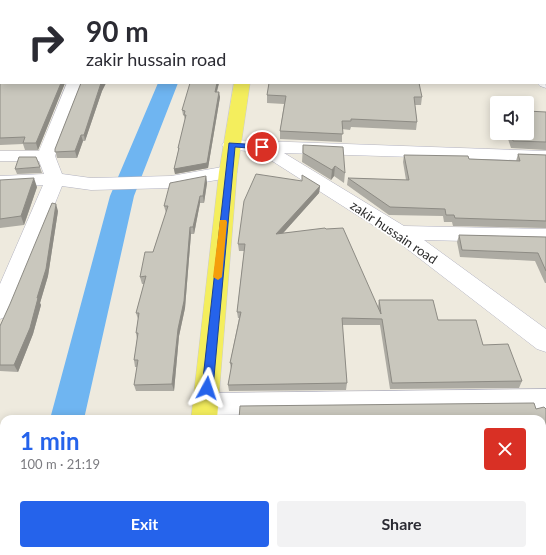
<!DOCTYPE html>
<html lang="en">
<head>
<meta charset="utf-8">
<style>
  :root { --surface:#fff; --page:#f2f2f3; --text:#2b2b33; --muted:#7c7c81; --accent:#2563eb }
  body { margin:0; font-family:Lato,sans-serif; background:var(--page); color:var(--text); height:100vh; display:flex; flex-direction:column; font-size:15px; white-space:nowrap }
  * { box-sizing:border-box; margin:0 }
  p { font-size:13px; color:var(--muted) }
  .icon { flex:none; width:22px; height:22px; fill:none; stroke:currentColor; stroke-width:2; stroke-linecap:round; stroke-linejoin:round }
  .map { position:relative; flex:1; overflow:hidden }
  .details { position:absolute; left:0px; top:415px; width:546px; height:140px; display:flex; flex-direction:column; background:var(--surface); border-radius:12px 12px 0 0; box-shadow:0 2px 10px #0003 }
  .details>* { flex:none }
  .hud { position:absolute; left:0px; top:0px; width:546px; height:84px; box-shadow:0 2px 10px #0003; background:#fff; color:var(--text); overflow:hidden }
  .buttons { position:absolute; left:490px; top:96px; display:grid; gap:8px }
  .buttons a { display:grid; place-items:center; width:44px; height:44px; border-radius:4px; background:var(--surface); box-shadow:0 2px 10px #0003; font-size:20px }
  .pin { position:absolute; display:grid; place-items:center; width:34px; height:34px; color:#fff; margin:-17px; border:2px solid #fff; border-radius:50%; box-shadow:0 1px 4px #0007 }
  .me { position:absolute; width:44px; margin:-22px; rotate:5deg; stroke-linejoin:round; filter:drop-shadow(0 0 3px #0008) }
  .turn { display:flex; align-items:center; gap:14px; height:84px; padding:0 20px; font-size:18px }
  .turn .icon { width:52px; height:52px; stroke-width:2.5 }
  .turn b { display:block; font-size:28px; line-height:34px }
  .round { display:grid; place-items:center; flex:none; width:42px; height:42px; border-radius:4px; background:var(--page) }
  .summary { display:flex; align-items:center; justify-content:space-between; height:68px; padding:0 20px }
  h1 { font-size:24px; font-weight:700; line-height:30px; color:var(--accent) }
  .cta { display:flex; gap:8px; margin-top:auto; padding:8px 20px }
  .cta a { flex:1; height:46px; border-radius:4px; background:var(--accent); color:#fff; font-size:16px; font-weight:700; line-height:46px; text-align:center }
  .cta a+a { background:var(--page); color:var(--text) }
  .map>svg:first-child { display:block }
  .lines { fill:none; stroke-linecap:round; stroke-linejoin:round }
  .canal { fill:#6fb5f1; fill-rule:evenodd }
  .minor-casing { stroke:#b2b2c0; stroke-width:1 }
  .major-casing { stroke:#ccc; stroke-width:1 }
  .minor { fill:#fff; fill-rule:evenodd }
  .major { fill:#f4ee5d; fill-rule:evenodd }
  .wall { fill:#adaba3 }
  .shaded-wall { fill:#8d8b84 }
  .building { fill:#c9c7bd; stroke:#8d8b84 }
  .route { fill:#2563eb; stroke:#184099 }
  .slow { fill:#f59e0b }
  .labels { text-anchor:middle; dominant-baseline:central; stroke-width:3.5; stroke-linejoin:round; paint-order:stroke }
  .street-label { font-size:13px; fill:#2c2c2c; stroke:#fff }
</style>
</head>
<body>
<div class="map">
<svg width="546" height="555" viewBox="0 0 546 555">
  <rect width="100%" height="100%" fill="#eeeade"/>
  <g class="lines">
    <!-- canal -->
    <g class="canal">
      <rect x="194" y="0" width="16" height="1"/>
      <polygon points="158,83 178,83 134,196 84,419 50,419 110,196"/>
      <polygon points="15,551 55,551 54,555 14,555"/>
    </g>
    <!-- minor casing -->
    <g class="minor-casing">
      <g id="minor">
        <rect x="545" y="23" width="1" height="8"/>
        <polygon points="545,78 546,88 540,86 537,83 545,83"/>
        <polygon points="67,83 83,83 55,156 62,174 91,178 171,176 228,166 235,168 237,172 235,176 228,178 171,188 91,190 62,186 12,310 8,316 0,319 0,284 43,185 0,188 0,176 44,174 39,161 0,161 0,151 39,151"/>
        <polygon points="231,140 546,151 546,161 284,153 404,226 546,229 546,243 424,240 546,329 546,352 537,349 393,238 258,152 225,149 222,145 225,141"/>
        <polygon points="546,389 546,411 206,415 197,412 193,404 197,396 206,393"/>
      </g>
    </g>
    <!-- major casing -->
    <g class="major-casing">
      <g id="major">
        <polygon points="234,83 250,83 237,172 217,419 191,419 219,172"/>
        <rect x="176" y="551" width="32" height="4"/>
      </g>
    </g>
    <!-- minor -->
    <use href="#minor" class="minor"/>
    <!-- major -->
    <use href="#major" class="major"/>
  </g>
  <!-- wall -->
  <g class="wall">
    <polygon points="0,0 139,0 1,83 65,83 38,150 25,150 23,144 0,145 0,19 1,18 1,15 0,15"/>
    <polygon points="81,83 106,83 102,91 85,141 83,141 77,158 57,158 55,149"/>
    <polygon points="219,83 217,92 220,97 208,168 175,174 174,169 178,152 178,148 185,120 184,116 183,115 182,110"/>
    <polygon points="267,95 422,97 421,105 415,105 417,122 416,130 351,127 350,130 342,129 342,142 280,139 280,131 284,104 267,103"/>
    <polygon points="546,112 546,150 511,148 506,133 527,133"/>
    <polygon points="303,145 345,173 344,183 334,176 331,180 302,162"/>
    <polygon points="518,154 546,155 546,228 453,226 452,222 444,222 443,216 389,215 347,185 348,178 406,180 403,162 404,155 469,159 516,161"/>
    <polygon points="40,167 42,173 17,174 15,169"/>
    <polygon points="206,176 207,183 204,203 200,203 194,234 191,234 185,308 179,336 174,391 136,391 134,385 137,367 135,367 134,360 137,339 136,333 138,319 136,313 144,284 142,284 140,277 153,252 166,213 164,206"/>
    <polygon points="0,180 37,187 24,225 0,228"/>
    <polygon points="320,186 319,193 283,233 326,229 378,307 379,300 438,320 483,345 522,381 519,388 390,389 380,325 342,325 347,383 346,390 229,391 228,385 231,370 230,363 239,318 238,318 237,312 244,251 239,251 238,244"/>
    <polygon points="58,211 48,276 40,303 41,305 33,334 18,372 0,371 0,326"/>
    <polygon points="459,235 546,237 546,283 545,283 535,261 460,257 457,242"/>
    <polygon points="536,409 546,409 546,555 539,555 538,551 542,551 542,419"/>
    <polygon points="383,551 472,551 473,555 381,555"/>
  </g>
  <!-- shaded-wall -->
  <g class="shaded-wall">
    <polygon points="61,83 65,83 38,150 36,143"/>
    <polygon points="101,83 106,83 102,91 85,141 84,135"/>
    <polygon points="217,83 219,83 215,97 215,92"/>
    <polygon points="219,92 220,97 208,168 175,174 174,169"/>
    <polygon points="81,135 83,141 77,158 75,151"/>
    <polygon points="335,166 334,176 331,180 332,170"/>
    <polygon points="206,176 207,183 204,203 203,196"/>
    <polygon points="34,178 37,187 24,225 21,216"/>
    <polygon points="320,186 319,193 276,241 276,234"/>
    <polygon points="200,196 200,203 194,234 193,227"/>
    <polygon points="56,204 58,211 48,276 40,303 41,305 33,334 18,372 14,365 37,298"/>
    <polygon points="190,227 191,234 185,308 179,336 174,391 172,384 178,329"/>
  </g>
  <!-- building -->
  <g class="building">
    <polygon points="0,0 139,0 138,1 1,1 1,83 61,83 36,143 23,143 25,137 0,138 0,19 1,18 1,10 0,10"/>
    <polygon points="217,0 242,0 242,1 216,1"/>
    <rect x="286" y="0" width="29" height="1"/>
    <polygon points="409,0 546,0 546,16 545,17 545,1 409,1"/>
    <polygon points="81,83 101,83 84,135 81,135 75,151 55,152 55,149"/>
    <polygon points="190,83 217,83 215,92 219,92 207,163 174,169 179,148 178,148 186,115 184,115 185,111 182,110"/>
    <polygon points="269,83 419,83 422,97 414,97 417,122 351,119 351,121 342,121 343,134 280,131 286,96 267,95"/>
    <polygon points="527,111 546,112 546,142 513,141 511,133 527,133"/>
    <polygon points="303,145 343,147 345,173 335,166 332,170 303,153"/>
    <polygon points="518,154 546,155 546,221 455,218 454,215 446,215 445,209 390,207 348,178 409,180 404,155 468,156 469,159 520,161"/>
    <polygon points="19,157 36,157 40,167 15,169"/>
    <polygon points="256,174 302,181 302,175 320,186 276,234 325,228 326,229 343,228 381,314 379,300 433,300 438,320 476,320 483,345 508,344 522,381 392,383 382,319 342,318 347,383 228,385 232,363 230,363 241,312 237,312 245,244 238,244 244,201"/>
    <polygon points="206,176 203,196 200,196 193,227 190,227 184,301 178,329 172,384 134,385 138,360 134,360 138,333 136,333 139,313 136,313 146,276 140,277 145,252 153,252 168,206 164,206 170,183"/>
    <polygon points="34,178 21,216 0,219 0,180"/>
    <polygon points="52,203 56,204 46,269 37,298 38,298 30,328 14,365 0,365 0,326 10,304"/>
    <polygon points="459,235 546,237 546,271 538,253 462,250"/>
    <polygon points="534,403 536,409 544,407 546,409 546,548 542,535 542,419 239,419 240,406"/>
    <polygon points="384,551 472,551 473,555 384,555"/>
    <polygon points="311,554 342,555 311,555"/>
  </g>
  <!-- route -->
  <polygon class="route" points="229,143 262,145 266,147 262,149 235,147 213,388 211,391 207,393 204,391 202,388"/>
  <!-- slow -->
  <polygon class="slow" points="220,220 226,220 227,222 222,277 218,280 213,277"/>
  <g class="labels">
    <!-- street labels -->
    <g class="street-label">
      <text transform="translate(394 232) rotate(34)">zakir hussain road</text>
    </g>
  </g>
</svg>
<div class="buttons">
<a><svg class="icon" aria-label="sound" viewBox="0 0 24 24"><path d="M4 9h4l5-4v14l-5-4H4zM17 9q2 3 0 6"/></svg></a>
</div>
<div class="pin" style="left:262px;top:147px;background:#d93025"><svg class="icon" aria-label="arrive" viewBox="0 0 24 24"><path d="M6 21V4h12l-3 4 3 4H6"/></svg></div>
<svg class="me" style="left:207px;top:388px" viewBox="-20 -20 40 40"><path d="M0-17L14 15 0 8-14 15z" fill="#2563eb" stroke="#fff" stroke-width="4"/></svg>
<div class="hud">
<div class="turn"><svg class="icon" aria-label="right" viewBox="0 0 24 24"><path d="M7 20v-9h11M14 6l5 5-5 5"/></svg><div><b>90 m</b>zakir hussain road</div></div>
</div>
<section class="details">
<div class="summary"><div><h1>1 min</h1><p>100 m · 21:19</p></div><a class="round" style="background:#d93025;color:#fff"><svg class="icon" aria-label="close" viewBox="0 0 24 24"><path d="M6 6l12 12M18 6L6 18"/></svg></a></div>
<div class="cta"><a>Exit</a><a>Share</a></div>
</section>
</div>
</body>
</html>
